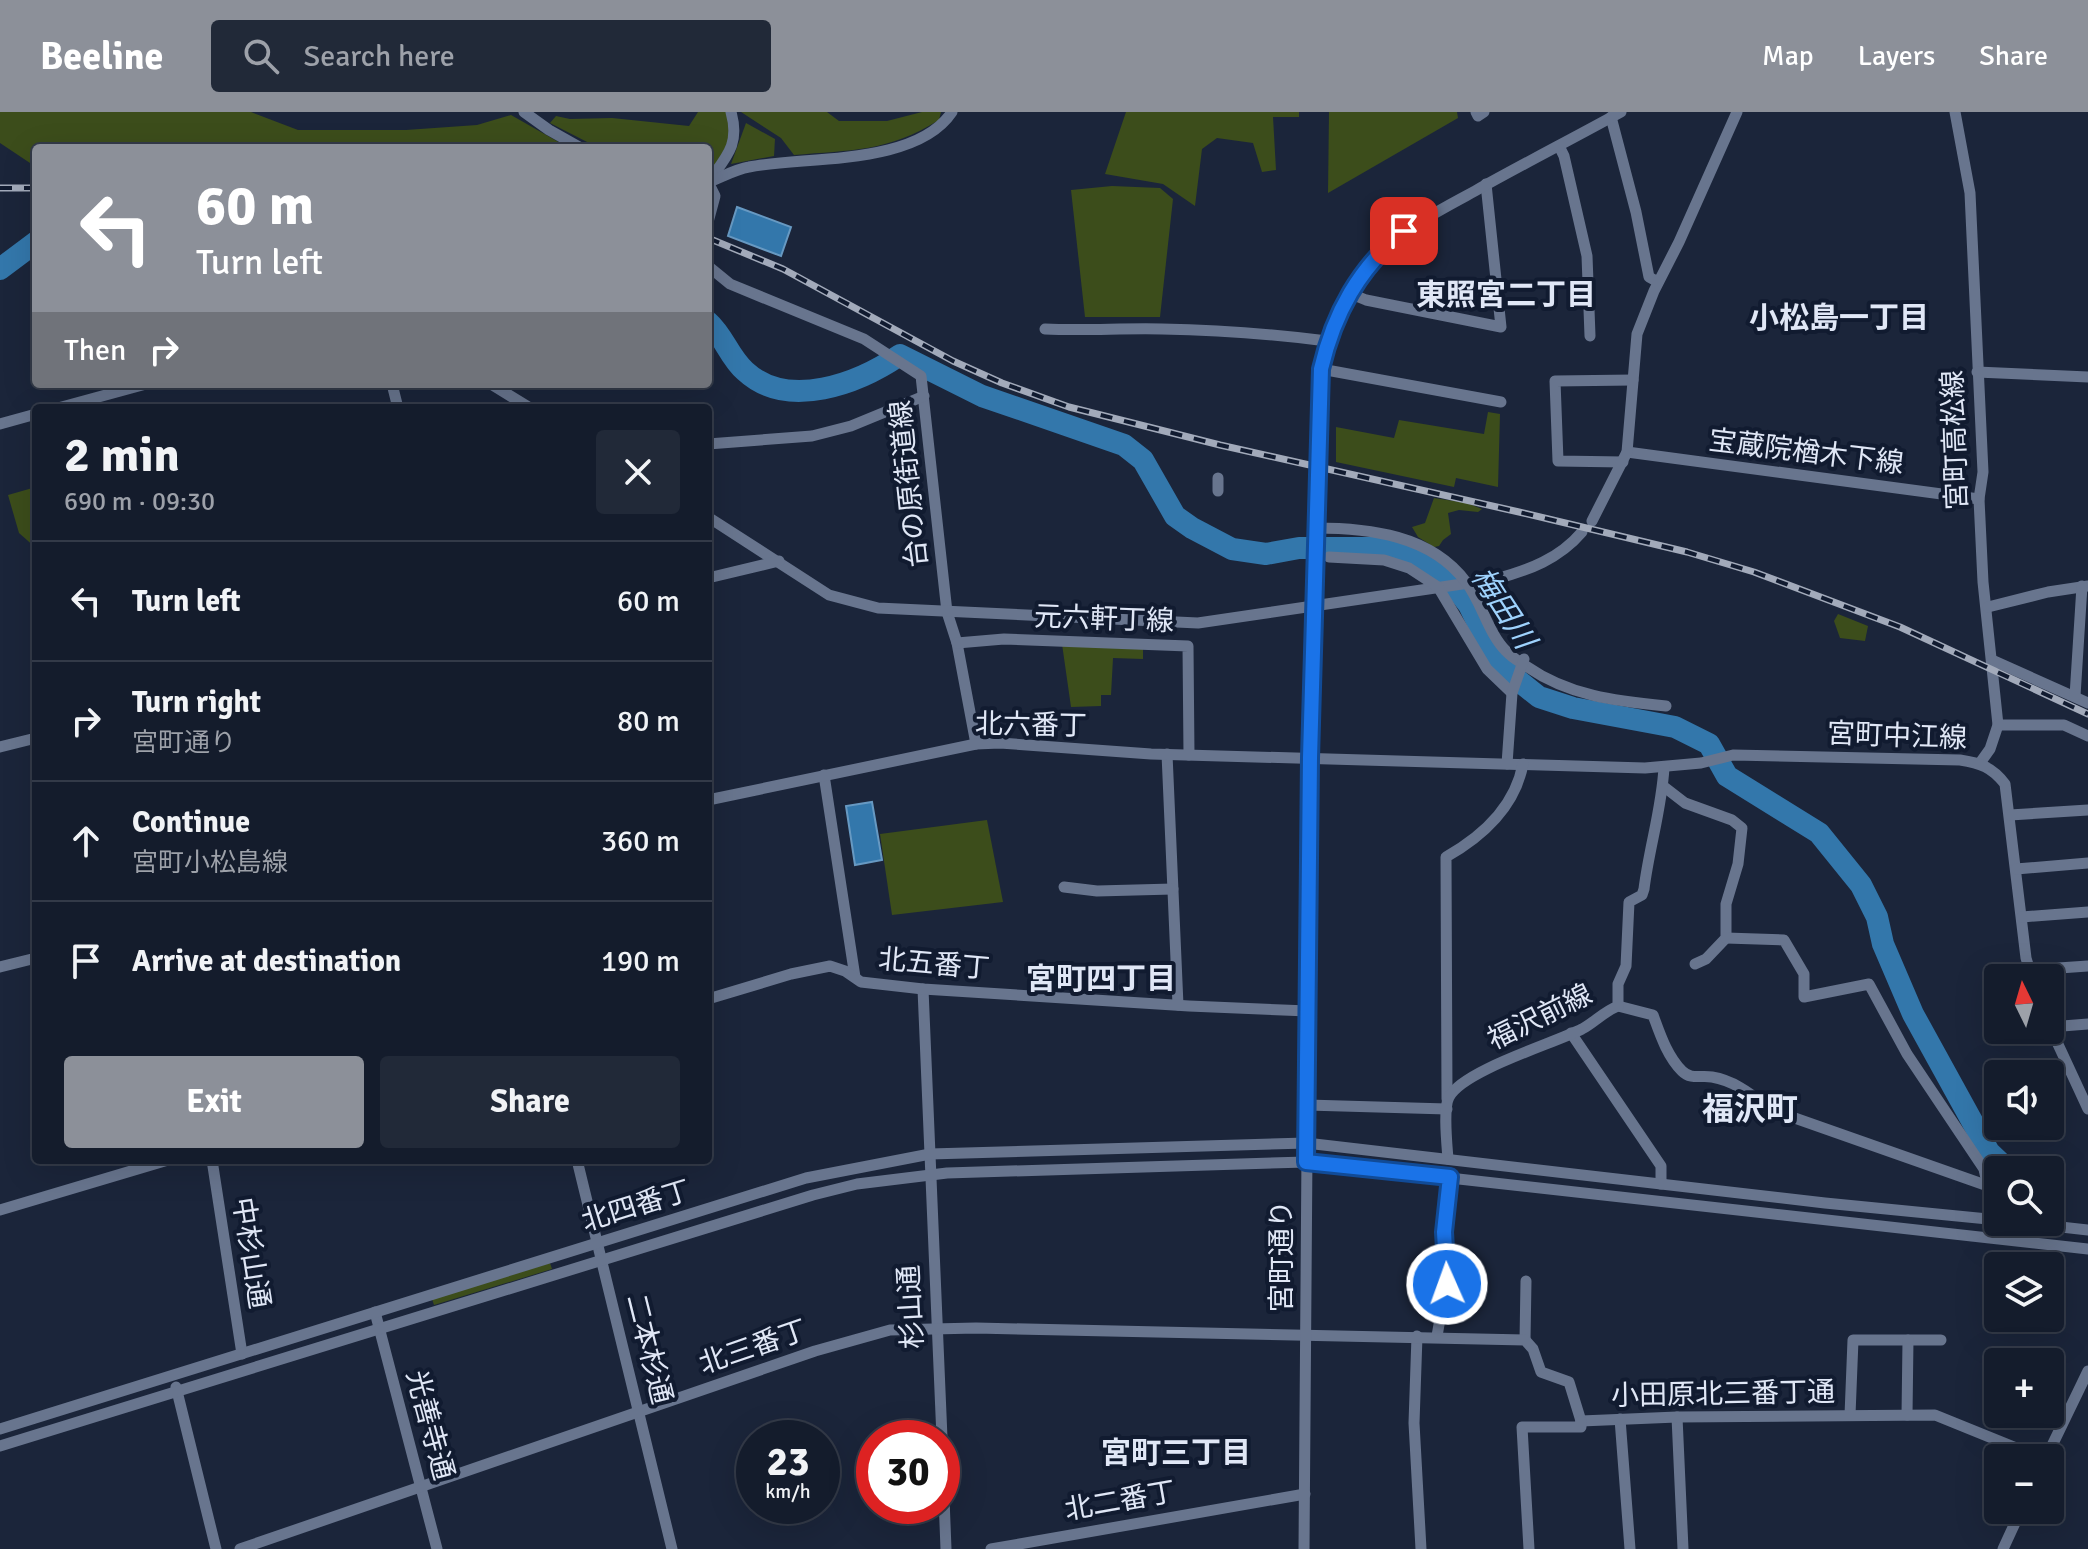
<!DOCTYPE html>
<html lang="en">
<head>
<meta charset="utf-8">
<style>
  :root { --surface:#141c2c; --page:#212938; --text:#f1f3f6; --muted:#9da1a9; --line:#333a48; --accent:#8c9099 }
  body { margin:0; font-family:Signika,"Noto Sans JP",sans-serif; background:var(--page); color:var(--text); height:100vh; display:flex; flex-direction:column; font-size:30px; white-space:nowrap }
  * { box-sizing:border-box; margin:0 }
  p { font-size:26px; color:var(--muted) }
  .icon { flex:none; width:44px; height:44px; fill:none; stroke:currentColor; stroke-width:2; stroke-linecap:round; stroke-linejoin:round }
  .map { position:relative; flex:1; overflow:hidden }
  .drawer { position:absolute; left:32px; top:292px; width:680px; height:760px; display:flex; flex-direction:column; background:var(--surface); border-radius:8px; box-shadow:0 8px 32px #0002,0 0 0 2px var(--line) }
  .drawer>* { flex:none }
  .top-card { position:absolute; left:32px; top:32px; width:680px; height:244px; border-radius:8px; box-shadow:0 8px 32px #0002,0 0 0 2px var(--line); background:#8c9099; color:#fff; overflow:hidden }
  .needle { width:52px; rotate:355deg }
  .buttons { position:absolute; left:1984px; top:852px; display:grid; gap:16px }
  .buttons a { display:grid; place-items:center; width:80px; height:80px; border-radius:8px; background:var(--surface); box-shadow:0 8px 32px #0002,0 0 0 2px var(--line); font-size:40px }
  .speed { position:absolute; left:736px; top:1308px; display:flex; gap:16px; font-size:40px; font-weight:700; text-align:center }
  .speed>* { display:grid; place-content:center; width:104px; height:104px; border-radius:50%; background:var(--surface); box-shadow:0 8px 32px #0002,0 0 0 2px var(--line); line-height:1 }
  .speed small { font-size:20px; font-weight:400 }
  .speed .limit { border:12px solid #d22; background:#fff; color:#111 }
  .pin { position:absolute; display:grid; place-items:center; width:68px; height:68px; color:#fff; margin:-34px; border-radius:16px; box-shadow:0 4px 12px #0006 }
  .me { position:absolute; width:88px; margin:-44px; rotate:358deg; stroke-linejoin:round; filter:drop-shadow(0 0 6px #0008) }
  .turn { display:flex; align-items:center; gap:28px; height:168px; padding:0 32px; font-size:36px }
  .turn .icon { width:104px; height:104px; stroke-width:2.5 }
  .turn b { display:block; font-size:56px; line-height:68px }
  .then { display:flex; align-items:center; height:76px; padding:0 32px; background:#0003; gap:16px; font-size:30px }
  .round { display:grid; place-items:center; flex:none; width:84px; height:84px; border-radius:8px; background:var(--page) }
  .overview { display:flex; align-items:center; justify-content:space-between; height:136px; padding:0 32px }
  h1 { font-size:48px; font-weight:700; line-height:60px }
  .action { display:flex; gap:16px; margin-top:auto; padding:16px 32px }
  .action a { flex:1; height:92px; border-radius:8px; background:var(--accent); color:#fff; font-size:32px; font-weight:700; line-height:92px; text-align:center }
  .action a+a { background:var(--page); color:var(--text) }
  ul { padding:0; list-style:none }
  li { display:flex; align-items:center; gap:24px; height:120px; padding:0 32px; border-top:2px solid var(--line) }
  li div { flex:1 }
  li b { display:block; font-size:30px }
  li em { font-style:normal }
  header { display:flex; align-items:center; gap:48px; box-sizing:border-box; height:112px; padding:0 40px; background:var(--accent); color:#fff }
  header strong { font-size:38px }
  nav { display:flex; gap:44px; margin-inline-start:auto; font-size:28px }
  .search { width:560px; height:72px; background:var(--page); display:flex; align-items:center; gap:20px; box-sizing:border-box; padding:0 28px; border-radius:8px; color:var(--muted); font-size:30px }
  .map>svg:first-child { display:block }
  .green { fill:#3c4d1b }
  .water { fill:#3377ab; stroke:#6799c2; stroke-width:2 }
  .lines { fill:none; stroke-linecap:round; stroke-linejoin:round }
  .river { stroke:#3377ab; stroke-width:22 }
  .minor { stroke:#68758e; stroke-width:11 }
  .rail-casing { stroke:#a2aaba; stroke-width:7 }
  .rail { stroke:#111b30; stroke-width:4; stroke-dasharray:12; stroke-linecap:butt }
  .route-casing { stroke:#114b97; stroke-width:20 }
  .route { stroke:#1a73e8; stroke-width:14 }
  .labels { text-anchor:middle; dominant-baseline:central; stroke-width:8; stroke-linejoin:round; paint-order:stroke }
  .street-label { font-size:28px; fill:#e0e7f6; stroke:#111b30 }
  .neighbourhood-label { font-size:30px; font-weight:bold; fill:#e0e7f6; stroke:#111b30 }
  .water-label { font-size:30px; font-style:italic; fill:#9ed2fd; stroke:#111b30 }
  .quarter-label { font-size:32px; font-weight:bold; fill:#e0e7f6; stroke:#111b30 }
</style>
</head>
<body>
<header>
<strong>Beeline</strong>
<div class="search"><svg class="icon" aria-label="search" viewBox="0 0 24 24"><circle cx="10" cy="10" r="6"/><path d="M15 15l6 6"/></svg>Search here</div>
<nav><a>Map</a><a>Layers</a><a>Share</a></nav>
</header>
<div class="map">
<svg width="2088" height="1437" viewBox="0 0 2088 1437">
  <rect width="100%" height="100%" fill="#1b253a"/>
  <!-- green -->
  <g class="green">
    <polygon points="0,0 251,0 298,18 406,18 477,13 511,3 569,36 36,36 36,55 0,31"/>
    <path d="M698,0H726C736,23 725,38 712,57L708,58V36H605L591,32L550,11L556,4L570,7L612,6L689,14Z"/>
    <path d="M741,0H827L839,9H887L922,0H941L939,8C888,40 851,38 794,43L781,26Z"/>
    <polygon points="1126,0 1299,0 1299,5 1273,5 1276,58 1262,60 1253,31 1217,26 1202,37 1195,94 1163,72 1105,62"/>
    <polygon points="1329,0 1457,0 1458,6 1328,81"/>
    <polygon points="746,11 775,27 774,44 731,52"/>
    <polygon points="1112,74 1160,76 1173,87 1160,205 1085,205 1071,78"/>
    <polygon points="1488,300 1500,302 1498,375 1456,366 1454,375 1336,350 1336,315 1394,326 1399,308 1484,322"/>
    <polygon points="36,375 36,436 19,421 8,383"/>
    <polygon points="1434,386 1467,391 1482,397 1478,400 1459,398 1448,401 1451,422 1443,428 1439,434 1434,435 1418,425 1412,415 1425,411"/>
    <polygon points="1838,502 1868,514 1865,529 1840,526 1834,509"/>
    <polygon points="1062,532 1143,534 1143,547 1113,546 1111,583 1101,583 1101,594 1071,595"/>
    <polygon points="987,708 1003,790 892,803 880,722"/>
    <polygon points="550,1151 552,1157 434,1193 432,1187"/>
  </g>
  <!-- water -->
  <g class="water">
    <polygon points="737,95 791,115 781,144 728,124"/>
    <polygon points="872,690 882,748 855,753 846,694"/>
  </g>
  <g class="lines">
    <!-- river -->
    <g class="river">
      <polyline points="0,157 36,130"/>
      <path d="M708,210C724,224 729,245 745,259C788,299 859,271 900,243L982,284L1124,333L1143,348L1175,404L1192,416L1232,437L1266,442L1299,436H1381L1408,441L1444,461L1469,493L1486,528L1509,561L1539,585L1573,596L1675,615L1709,632L1727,664L1819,721L1861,773L1877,805L1883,832L1913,902L1989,1040L2008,1058"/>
    </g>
    <!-- minor -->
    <g class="minor">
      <polyline points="524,0 549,18 581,36"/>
      <polyline points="1476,0 1478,4 1484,0"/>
      <polyline points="1955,0 1970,81 1983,360 1979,387 1983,470 1998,613 1990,637 1980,651"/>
      <polyline points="1611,5 1636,100 1649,165 1658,170"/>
      <polyline points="1559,34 1564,44 1587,144 1590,224"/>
      <path d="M709,69C727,44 740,32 731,0"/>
      <polyline points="708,70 715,84 708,110"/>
      <path d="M709,70C722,65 736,57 749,55C806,44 916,54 952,0"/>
      <polyline points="708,154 730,172 864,227 921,264 947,500 957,531 976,632"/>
      <polyline points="1349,181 1366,188 1501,215 1486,72"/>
      <path d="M1045,217C1084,219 1122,216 1162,217C1217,218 1272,222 1327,229"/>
      <polyline points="1321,257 1501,290"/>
      <polyline points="1977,260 2088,265"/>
      <polyline points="392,272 398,296"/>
      <polyline points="491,272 530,296"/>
      <polyline points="58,296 146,272"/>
      <polyline points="0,312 36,302"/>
      <polyline points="708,332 812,324 851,314 924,284"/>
      <polyline points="1627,340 1979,387"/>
      <polyline points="1623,350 1558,349 1555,269 1633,268"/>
      <polyline points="1218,379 1218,366"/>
      <path d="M708,405L829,483L878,496L1198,511L1496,467C1529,458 1559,447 1582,420"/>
      <polyline points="1592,409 1627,340 1637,222 1654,179 1679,130 1737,0"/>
      <path d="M1315,416C1369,416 1431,423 1466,470C1482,491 1488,521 1506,539C1511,545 1520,550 1526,554C1569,584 1616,589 1666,594"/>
      <polyline points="1329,445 1384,448 1409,456 1438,475 1487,557 1512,581"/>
      <polyline points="708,466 779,449"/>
      <polyline points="1988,495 2048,480 2088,474"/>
      <polyline points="957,531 1004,527 1188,534 1189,643"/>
      <polyline points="1992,548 2088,591"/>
      <polyline points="2075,584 2082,474"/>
      <polyline points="1998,613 2064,613 2088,624"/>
      <polyline points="0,635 36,626"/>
      <polyline points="1167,642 1178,893"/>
      <polyline points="1507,652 1512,581 1524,547"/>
      <polyline points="824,663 855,865"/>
      <polyline points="1663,674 1685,691 1732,708 1742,716 1738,752 1726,792 1726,826 1706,847 1695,852"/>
      <path d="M708,688L976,632L1000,631L1151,642L1645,656L1701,651L1733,643L1960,648C1980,651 1992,655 2005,672L2026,846L2032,866"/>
      <polyline points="2010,703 2088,698"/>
      <polyline points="2016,757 2088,751"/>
      <polyline points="1064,775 1097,779 1173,777"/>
      <polyline points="2022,805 2088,800"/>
      <polyline points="1726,826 1784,828 1804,862 1804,885 1869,872 1907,942 1984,1057 1995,1108"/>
      <polyline points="0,855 36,846"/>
      <polyline points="2030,858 2088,854"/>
      <polyline points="923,877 942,1326"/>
      <polyline points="708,887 791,862 830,854 845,859 861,870 923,877 1189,894 1308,899"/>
      <path d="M1618,894L1653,903C1660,922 1667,944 1682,959C1691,968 1701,963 1712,965C1736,969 1753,984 1772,998L1988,1074"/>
      <polyline points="2050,915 2088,997"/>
      <polyline points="2050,915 2088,912"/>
      <polyline points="1571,921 1661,1054 1661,1072"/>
      <path d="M1447,987L1446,745C1483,724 1515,695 1523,652"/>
      <polyline points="1307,993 1447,997"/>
      <path d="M1448,1047C1447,1033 1443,996 1449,985C1464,958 1552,932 1582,917C1595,910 1603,900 1618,894V872L1626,854L1629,790L1642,783L1644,777C1649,736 1662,696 1664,655"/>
      <polyline points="212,1048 242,1242"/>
      <polyline points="577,1048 672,1437"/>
      <polyline points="0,1098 168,1048"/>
      <polyline points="2017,1110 2088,1118"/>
      <polyline points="375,1200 437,1437"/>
      <polyline points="1417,1224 1414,1311 1421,1437"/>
      <polyline points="1437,1224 1448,1161 1444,1120 1450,1065"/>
      <polyline points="1525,1228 1526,1169"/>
      <polyline points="176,1275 216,1437"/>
      <polyline points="1850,1303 1853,1228 1941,1228"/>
      <polyline points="1907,1303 1908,1228"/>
      <polyline points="1677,1305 1683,1437"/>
      <polyline points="1620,1307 1630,1437"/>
      <polyline points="1581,1309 1677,1305 1935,1303 2041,1346"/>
      <polyline points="0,1317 806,1066 930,1042 1306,1031 1825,1091 1998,1108"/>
      <polyline points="0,1334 813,1083 857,1072 947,1061 1306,1050 2088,1137"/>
      <polyline points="942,1335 946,1437"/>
      <polyline points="2046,1346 2088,1259"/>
      <polyline points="871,1362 870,1377 874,1377"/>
      <polyline points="240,1437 815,1239 890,1218 976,1216 1525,1228 1533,1237 1541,1260 1569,1270 1581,1309"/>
      <polyline points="991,1437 1305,1382"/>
      <path d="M1304,1437L1310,646L1321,257C1330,217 1345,179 1373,148C1402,117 1438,99 1475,79C1523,52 1572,27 1621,0"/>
      <polyline points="1529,1437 1522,1315 1581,1315 1581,1309"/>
      <polyline points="2003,1437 2021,1398"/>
    </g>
    <!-- rail casing -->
    <g class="rail-casing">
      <g id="rail">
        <polyline points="0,76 36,76"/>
        <polyline points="708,126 783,157 953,249 1002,271 1069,295 1220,333 1519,400 1687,440 1754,460 1900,515 2088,602"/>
      </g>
    </g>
    <!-- rail -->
    <use href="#rail" class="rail"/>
  </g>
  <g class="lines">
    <!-- route casing -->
    <g class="route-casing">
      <path id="route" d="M1404,119C1359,156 1334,201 1321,257L1310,646L1306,1050L1450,1065L1444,1120L1447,1172"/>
    </g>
    <!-- route -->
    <use href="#route" class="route"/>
  </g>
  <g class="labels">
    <!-- street labels -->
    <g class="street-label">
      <text transform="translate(1955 328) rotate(-92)">宮町高松線</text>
      <text transform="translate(1806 340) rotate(7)">宝蔵院楢木下線</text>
      <text transform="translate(909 372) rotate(-96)">台の原街道線</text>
      <text transform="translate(1104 507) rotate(2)">元六軒丁線</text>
      <text transform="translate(1031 613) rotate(1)">北六番丁</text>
      <text transform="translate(1897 624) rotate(2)">宮町中江線</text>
      <text transform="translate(934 852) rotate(5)">北五番丁</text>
      <text transform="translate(1540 905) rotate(-26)">福沢前線</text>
      <text transform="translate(636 1094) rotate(-17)">北四番丁</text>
      <text transform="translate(251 1141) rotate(81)">中杉山通</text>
      <text transform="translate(1282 1144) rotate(-90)">宮町通り</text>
      <text transform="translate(911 1195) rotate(-93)">杉山通</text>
      <text transform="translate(753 1235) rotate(-19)">北三番丁</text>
      <text transform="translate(649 1237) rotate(76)">二本杉通</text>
      <text transform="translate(1723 1282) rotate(-1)">小田原北三番丁通</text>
      <text transform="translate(430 1313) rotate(75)">光善寺通</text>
      <text transform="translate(1120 1389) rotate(-10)">北二番丁</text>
    </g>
    <!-- neighbourhood labels -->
    <g class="neighbourhood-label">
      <text x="1506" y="183">東照宮二丁目</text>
      <text x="1839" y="206">小松島一丁目</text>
      <text x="1101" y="867">宮町四丁目</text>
      <text x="1176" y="1341">宮町三丁目</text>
    </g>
    <!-- water labels -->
    <g class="water-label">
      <text transform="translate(1503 496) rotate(57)">梅田川</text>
    </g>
    <!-- quarter labels -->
    <g class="quarter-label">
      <text x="1750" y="997">福沢町</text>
    </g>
  </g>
</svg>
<div class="buttons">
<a><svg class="needle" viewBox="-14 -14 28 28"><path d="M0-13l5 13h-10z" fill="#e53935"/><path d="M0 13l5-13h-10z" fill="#9da1a9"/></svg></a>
<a><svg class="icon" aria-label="sound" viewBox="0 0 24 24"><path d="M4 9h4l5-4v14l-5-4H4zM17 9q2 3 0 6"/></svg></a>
<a><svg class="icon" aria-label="search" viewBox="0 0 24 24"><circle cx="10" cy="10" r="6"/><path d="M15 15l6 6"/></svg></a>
<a><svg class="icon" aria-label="layers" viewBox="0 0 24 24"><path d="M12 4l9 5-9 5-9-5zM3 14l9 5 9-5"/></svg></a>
<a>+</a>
<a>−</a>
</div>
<div class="speed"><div>23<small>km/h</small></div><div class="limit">30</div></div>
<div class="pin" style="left:1404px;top:119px;background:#d93025"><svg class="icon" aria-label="arrive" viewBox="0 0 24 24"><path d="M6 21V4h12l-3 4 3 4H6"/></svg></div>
<svg class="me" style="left:1447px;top:1172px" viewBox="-20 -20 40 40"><circle r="17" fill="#1a73e8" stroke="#fff" stroke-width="3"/><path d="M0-11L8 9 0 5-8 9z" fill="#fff"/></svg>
<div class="top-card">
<div class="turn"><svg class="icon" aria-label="left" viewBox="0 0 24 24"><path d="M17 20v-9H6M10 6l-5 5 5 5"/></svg><div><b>60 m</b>Turn left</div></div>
<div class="then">Then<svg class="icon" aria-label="right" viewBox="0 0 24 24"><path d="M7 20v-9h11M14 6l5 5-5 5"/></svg></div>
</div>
<section class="drawer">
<div class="overview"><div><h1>2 min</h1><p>690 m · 09:30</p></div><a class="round"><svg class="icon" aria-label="close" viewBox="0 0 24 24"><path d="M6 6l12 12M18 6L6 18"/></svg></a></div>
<ul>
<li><svg class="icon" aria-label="left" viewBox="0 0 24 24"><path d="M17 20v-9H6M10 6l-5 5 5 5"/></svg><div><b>Turn left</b></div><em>60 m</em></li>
<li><svg class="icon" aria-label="right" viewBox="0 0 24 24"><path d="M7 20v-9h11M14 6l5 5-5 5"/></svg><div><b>Turn right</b><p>宮町通り</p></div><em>80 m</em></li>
<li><svg class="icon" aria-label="ahead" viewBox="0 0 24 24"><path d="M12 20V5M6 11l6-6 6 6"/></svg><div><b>Continue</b><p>宮町小松島線</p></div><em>360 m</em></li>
<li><svg class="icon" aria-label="arrive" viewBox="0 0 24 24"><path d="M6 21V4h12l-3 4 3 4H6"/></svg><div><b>Arrive at destination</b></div><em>190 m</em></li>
</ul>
<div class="action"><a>Exit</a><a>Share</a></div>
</section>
</div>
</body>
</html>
